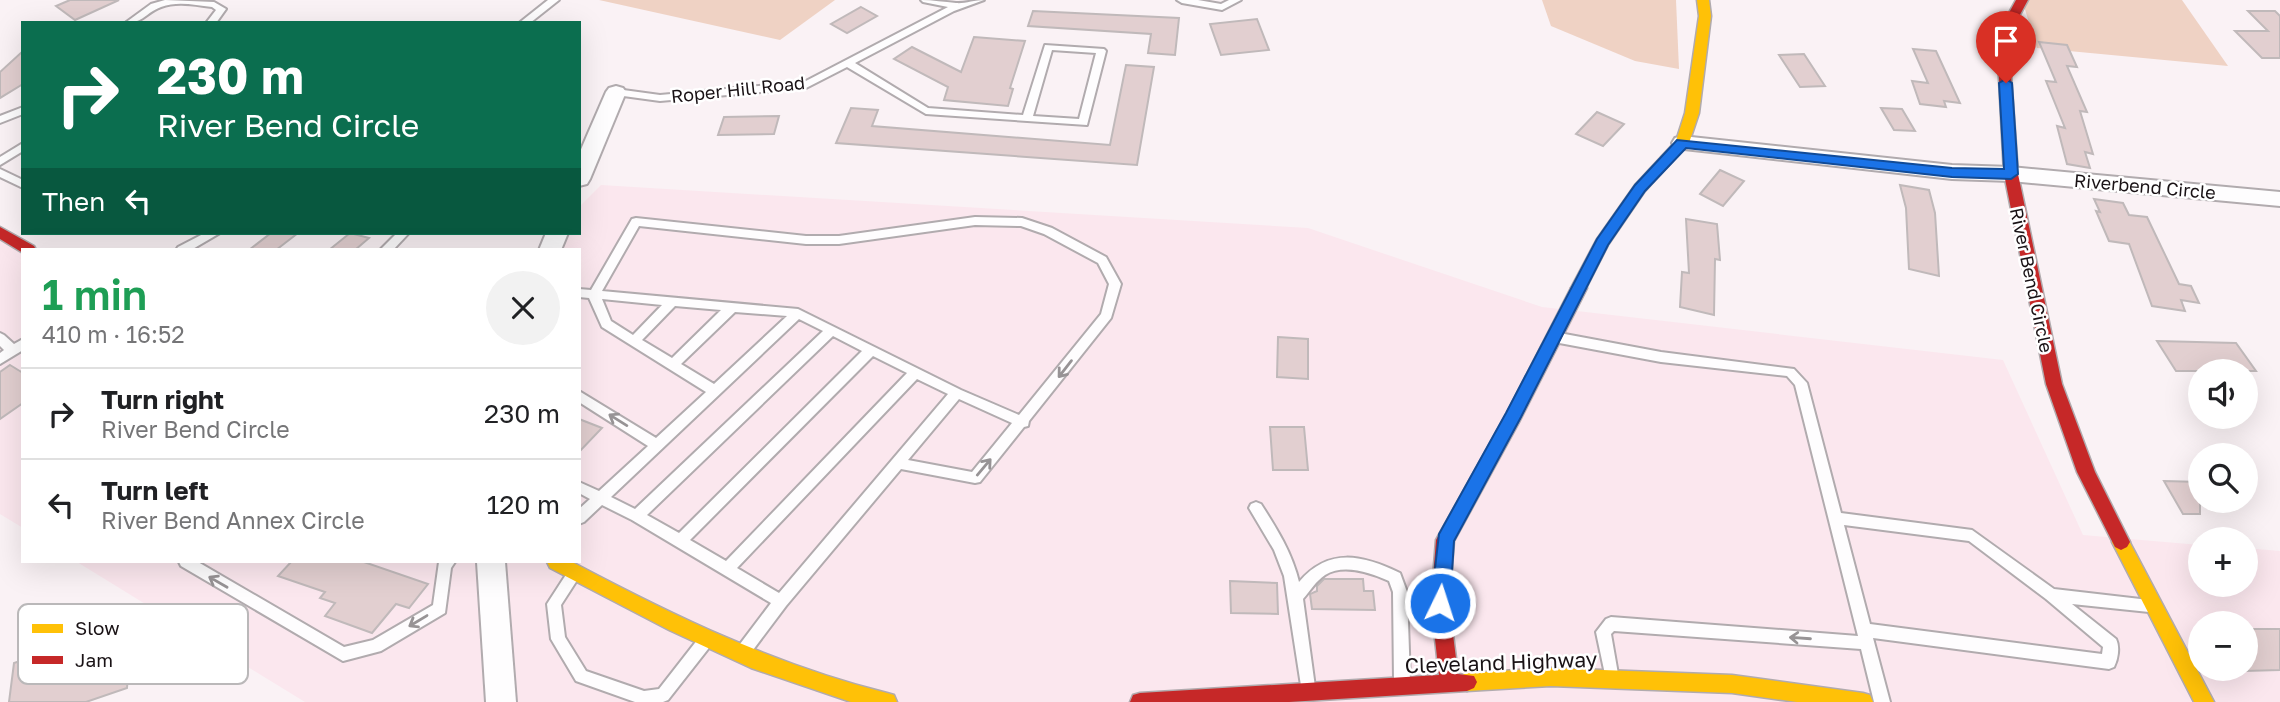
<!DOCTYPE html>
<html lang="en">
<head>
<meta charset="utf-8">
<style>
  :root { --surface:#fff; --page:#f2f2f2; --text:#202124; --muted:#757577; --line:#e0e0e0 }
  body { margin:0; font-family:"Golos Text",sans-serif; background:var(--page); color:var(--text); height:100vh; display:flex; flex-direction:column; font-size:26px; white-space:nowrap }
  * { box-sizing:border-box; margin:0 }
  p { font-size:23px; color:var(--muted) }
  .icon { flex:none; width:38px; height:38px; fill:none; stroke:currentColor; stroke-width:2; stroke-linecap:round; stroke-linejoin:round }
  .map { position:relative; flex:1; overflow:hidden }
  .side { position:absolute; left:21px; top:248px; width:560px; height:315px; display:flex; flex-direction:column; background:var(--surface); border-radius:0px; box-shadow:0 7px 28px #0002 }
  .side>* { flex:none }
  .banner { position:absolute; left:21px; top:21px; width:560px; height:214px; border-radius:0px; box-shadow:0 7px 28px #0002; background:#0b6e4f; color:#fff; overflow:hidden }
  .controls { position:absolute; left:2188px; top:359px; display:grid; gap:14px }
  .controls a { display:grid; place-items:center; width:70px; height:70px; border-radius:50%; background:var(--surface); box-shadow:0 7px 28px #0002; font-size:35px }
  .pin { position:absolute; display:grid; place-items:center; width:60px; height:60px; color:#fff; margin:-72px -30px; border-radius:50% 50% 50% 0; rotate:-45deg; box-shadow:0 0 7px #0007 }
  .pin .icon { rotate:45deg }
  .me { position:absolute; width:77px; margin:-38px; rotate:4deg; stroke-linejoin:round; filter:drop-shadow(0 0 5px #0008) }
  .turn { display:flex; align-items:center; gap:24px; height:147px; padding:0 21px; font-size:32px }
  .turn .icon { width:91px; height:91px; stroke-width:2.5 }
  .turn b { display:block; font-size:49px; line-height:60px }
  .then { display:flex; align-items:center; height:66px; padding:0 21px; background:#0003; gap:14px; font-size:26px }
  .round { display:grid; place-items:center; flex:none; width:74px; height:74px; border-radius:37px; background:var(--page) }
  .head { display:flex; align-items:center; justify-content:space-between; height:119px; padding:0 21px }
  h1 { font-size:42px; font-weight:600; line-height:52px; color:#1e9e55 }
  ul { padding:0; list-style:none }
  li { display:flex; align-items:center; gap:21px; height:91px; padding:0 21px; border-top:2px solid var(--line) }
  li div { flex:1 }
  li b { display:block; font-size:26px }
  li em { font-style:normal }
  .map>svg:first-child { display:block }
  .built { fill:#fbe7ee; fill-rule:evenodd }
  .green { fill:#efd2c4 }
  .building { fill:#e2cfd0; stroke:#c0b9ba; stroke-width:2 }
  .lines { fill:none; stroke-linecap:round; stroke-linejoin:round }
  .lane-casing { stroke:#b1abae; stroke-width:4 }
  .street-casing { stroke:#b1abae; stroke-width:4 }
  .slow-casing { stroke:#b1abae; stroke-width:3 }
  .jam-casing { stroke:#b1abae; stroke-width:3 }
  .lane { fill:#fefdfe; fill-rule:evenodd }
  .street { fill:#fefdfe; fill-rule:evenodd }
  .slow { fill:#ffc107; fill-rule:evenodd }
  .jam { fill:#c62828; fill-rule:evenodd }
  .oneway { stroke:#979395 }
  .route { fill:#1a73e8; stroke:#114b97; stroke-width:2 }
  .labels { text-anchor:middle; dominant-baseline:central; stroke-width:5; stroke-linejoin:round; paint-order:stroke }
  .street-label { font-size:18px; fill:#191215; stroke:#fff }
  .near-street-label { font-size:21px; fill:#191215; stroke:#fff }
  .key { fill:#fff; stroke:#bab8b9; stroke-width:2 }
  .key-label { font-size:19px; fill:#191215 }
</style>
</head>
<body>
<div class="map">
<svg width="2280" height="702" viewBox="0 0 2280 702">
  <rect width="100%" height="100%" fill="#faf2f5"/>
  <!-- built -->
  <g class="built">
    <path d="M601,185L1308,228L1542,307L2003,360L2083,535L2200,545V584H2245V548L2280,551V702H305L77,562H579V250H538L555,233H579V207ZM2200,623H2245V668H2200Z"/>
    <polygon points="0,229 33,250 23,250 23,528 0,514"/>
  </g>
  <!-- green -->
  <g class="green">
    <polygon points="599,0 835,0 780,40"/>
    <polygon points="1542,0 1676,0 1679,69 1635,61 1551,26"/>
    <polygon points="2022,0 2182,0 2228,66 2037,48"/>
  </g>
  <!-- building -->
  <g class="building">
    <polygon points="70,0 119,0 75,20 56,6"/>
    <polygon points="861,7 877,16 847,33 831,24"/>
    <polygon points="1033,11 1179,18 1175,55 1148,53 1151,34 1028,26"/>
    <polygon points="2248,11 2275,11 2280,16 2280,58 2262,58 2235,31 2268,31"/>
    <polygon points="1257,19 1269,50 1221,55 1210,24"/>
    <polygon points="974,37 1025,41 1010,88 1013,89 1008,106 944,100 948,87 894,59 912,47 961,72"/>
    <polygon points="2039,42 2067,45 2077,67 2067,66 2087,112 2080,111 2093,154 2085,152 2090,168 2067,164 2057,126 2065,128 2046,81 2056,82"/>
    <polygon points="1913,49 1936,51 1960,103 1944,101 1946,107 1920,104 1912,81 1928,83"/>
    <polygon points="23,51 23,84 0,98 0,72"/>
    <polygon points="1804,54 1825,86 1800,87 1779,55"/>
    <polygon points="1126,65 1154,67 1137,165 836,143 851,108 878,110 872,126 1110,145"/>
    <polygon points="1881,108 1902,109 1915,131 1894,130"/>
    <polygon points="1597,112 1624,124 1603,146 1576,134"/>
    <polygon points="779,116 774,134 718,135 724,117"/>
    <polygon points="1720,170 1744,181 1723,206 1700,194"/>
    <polygon points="1900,185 1929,190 1935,213 1939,276 1909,269 1906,208"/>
    <polygon points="2094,199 2123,203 2129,215 2147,217 2179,284 2191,286 2199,303 2181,300 2185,311 2152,306 2129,244 2109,241 2096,211 2100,212"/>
    <polygon points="1686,219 1717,224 1720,260 1715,259 1714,315 1680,307 1682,272 1689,273"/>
    <polygon points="271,233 298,233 276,250 249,250"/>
    <polygon points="350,233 369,238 355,250 329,250"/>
    <polygon points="1278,337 1308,339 1308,379 1277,377"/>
    <polygon points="2157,341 2236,343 2256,371 2176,371"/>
    <polygon points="10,365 23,373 23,403 0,419 0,372"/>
    <polygon points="579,419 602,428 579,452"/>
    <polygon points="1270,427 1304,427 1308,470 1273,470"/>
    <polygon points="2164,481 2200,482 2200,514 2183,514"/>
    <polygon points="291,562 364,562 428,584 409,608 396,604 372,633 325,616 335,603 320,598 325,592 278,576"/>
    <polygon points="1324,579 1363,579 1364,591 1373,591 1375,610 1312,609 1310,594 1317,591 1317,586"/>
    <polygon points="1230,581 1277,583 1278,614 1231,613"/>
    <polygon points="132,623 127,688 86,702 9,702 14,663"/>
    <polygon points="2245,629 2280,629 2280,670 2245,671"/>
  </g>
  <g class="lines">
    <!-- lane casing -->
    <g class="lane-casing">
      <g id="lane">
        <path d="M165,0L214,2L226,9L216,23H206L216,10L212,7C194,5 178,1 161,7C145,13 144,23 125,23L151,4Z"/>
        <polygon points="548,0 559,0 530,23 519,23"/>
        <path d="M921,0C933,0 944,2 956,3C964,4 974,0 984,0L954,11L855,63L928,108L1023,115L1045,45L1104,49L1106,51L1087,125L926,114L847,67L806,88L660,101L616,95L611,92L616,89L660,95L804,82L948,7L923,2ZM1052,50L1096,53L1079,119L1033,116Z"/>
        <polygon points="1177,0 1198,0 1221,4 1229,0 1241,0 1222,10 1182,3"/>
        <polygon points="23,107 23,114 0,123 0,116"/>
        <polygon points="23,143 23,151 0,165 0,157"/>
        <polygon points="0,169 23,180 23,188 0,177"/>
        <path d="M975,217L1022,218L1052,228L1106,257L1121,284L1111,318L1029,421L1028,426L1024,427L980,482L975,483L901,469L786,606L747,658L742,660L737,658L735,653L737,648L771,603L632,520L602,505L584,522L579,524V509L590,499L579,493V482L599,491L648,446L579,402V391L656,438L706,392L602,327L589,298L579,297V289L591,290L632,219L636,218L806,236H839ZM975,225L1021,226L1044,234L1098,263L1109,284L1101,314L1019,415L961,390L798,309L602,291L639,226L806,244H839ZM602,299L662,305L633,335L611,321ZM675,306L721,310L672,358L642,340ZM735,312L787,316L714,384L681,364ZM799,319L823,331L635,509L611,497ZM833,336L862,351L679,533L647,515ZM873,356L907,373L726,561L690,540ZM917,379L948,394L779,593L737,568ZM959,399L1012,423L972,472L908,460Z"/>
        <polygon points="205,233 220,233 191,250 176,250 178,247"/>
        <polygon points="397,233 409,233 393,250 380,250"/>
        <path d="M1554,332L1661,352L1794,369L1807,383L1841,513L1972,530L2054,589L2149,600L2154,601L2156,606L2154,611L2149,612L2072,604L2116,639C2120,647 2118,659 2114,667L2109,669L1873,638L1890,702H1874L1861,649L1614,631L1611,634L1618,674L1616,679L1611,681L1606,679L1596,632L1606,619L1611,617L1858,636L1795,385L1787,376L1661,362L1554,342L1548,337ZM1844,525L1969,541L2046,599L2103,647L2102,654L1870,624Z"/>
        <polygon points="0,333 4,335 14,344 23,339 23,350 0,364 0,353 4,350 0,346"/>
        <path d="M1256,502L1261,504C1277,529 1292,553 1299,582C1329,547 1362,555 1400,573L1407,592L1410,681L1407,686L1402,688L1397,686L1394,681L1393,592L1389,581C1371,573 1344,563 1325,575C1316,581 1310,591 1303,599L1315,687L1312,692L1307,694L1302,692L1284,576L1274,550L1249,508L1251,504Z"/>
        <polygon points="179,562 198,562 344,647 373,640 433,605 439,562 455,562 451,568 445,613 381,651 343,661 181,566"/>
        <polygon points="574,568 579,570 581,574 561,605 565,637 586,671 644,691 659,689 698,639 703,637 708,639 710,644 708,649 668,700 663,702 635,702 576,681 551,639 547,604 569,570"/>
      </g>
    </g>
    <!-- street casing -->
    <g class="street-casing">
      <g id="street">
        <polygon points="616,86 623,88 626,92 590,179 587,184 579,186 579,154 606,92 609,88"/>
        <polygon points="1682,136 1952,165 2011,167 2280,192 2280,206 2011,181 1952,179 1675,148 1672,143 1675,138"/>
        <polygon points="546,233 568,233 561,250 539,250"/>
        <polygon points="477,562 505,562 516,702 486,702"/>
      </g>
    </g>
    <!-- slow casing -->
    <g class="slow-casing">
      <g id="slow">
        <polygon points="1697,0 1709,0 1711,16 1699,113 1689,143 1645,191 1608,245 1584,292 1574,292 1571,288 1597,239 1635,185 1676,141 1685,113 1699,16"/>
        <polygon points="2121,534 2127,537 2214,702 2194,702 2112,542 2115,537"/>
        <path d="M547,562H572C674,616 775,665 887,693L894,695L897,702H851L751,668L669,630L550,568Z"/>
        <polygon points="1551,668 1732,675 1863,693 1870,695 1873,702 1797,702 1732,693 1551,686 1467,691 1460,688 1457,682 1460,676 1467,673"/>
      </g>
    </g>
    <!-- jam casing -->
    <g class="jam-casing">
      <g id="jam">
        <polygon points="2016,0 2028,0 2016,22 2010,60 2018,174 2062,384 2095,472 2130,542 2127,547 2121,550 2115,547 2077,472 2046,384 2004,174 1998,60 2004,22"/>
        <polygon points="0,227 34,246 36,250 23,250 23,253 0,239"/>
        <polygon points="1579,283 1587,288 1519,422 1454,541 1449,603 1458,674 1474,676 1477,682 1474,688 1467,691 1289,702 1130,702 1133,695 1140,693 1439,675 1431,603 1436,540 1507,413 1571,288"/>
      </g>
    </g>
    <!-- lane -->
    <use href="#lane" class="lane"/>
    <!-- street -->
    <use href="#street" class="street"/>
    <!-- slow -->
    <use href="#slow" class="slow"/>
    <!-- jam -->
    <use href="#jam" class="jam"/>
  </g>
  <!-- one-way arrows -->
  <defs><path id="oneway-shaft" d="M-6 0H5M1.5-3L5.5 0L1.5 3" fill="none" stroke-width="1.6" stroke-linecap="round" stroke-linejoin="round" transform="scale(1.75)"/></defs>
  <g class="oneway">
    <use href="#oneway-shaft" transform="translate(1065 369) rotate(128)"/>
    <use href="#oneway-shaft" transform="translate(618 420) rotate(-148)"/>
    <use href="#oneway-shaft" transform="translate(984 467) rotate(-50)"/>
    <use href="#oneway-shaft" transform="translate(218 582) rotate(-150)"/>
    <use href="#oneway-shaft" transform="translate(418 621) rotate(149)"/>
    <use href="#oneway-shaft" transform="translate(1800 638) rotate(-176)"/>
  </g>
  <!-- route -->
  <polygon class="route" points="2006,79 2012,83 2018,174 2011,179 1952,177 1686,148 1645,191 1608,245 1521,417 1454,541 1450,603 1447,609 1440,611 1434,609 1431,603 1439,534 1506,413 1597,239 1635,185 1677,140 1952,168 2004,169 1999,83"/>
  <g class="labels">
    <!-- street labels -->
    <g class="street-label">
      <text transform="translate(738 89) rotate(-6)">Roper Hill Road</text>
      <text transform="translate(2145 186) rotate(5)">Riverbend Circle</text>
      <text transform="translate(2032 280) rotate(78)">River Bend Circle</text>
    </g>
    <!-- near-street labels -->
    <g class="near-street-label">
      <text transform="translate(1501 662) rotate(-2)">Cleveland Highway</text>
    </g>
  </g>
  <!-- legend -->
  <rect x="18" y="604" width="230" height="80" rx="10" class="key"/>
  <rect x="32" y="624" width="31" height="9" fill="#ffc107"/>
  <rect x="32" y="656" width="31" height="8" fill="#c62828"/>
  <g class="key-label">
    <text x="75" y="635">Slow</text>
    <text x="75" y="667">Jam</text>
  </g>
</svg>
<div class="controls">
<a><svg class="icon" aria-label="sound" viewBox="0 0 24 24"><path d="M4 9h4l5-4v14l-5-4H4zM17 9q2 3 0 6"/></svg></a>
<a><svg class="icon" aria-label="search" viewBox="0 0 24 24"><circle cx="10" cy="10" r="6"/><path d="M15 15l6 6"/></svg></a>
<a>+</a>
<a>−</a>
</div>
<div class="pin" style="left:2006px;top:83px;background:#d93025"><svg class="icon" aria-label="arrive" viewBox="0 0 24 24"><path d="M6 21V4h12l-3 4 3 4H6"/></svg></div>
<svg class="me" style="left:1440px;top:603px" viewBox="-20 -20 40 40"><circle r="17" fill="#1a73e8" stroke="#fff" stroke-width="3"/><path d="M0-11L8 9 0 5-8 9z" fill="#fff"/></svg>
<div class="banner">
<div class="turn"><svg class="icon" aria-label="right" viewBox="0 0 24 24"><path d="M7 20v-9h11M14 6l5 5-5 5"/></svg><div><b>230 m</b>River Bend Circle</div></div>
<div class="then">Then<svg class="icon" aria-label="left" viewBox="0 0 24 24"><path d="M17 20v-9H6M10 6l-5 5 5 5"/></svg></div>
</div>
<section class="side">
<div class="head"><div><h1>1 min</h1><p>410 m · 16:52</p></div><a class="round"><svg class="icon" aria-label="close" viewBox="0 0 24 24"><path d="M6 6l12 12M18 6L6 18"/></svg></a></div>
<ul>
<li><svg class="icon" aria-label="right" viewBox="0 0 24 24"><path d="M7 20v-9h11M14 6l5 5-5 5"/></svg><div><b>Turn right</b><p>River Bend Circle</p></div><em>230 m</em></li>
<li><svg class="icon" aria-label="left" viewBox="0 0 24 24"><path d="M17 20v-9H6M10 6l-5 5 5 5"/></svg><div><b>Turn left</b><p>River Bend Annex Circle</p></div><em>120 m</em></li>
</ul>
</section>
</div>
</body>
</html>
